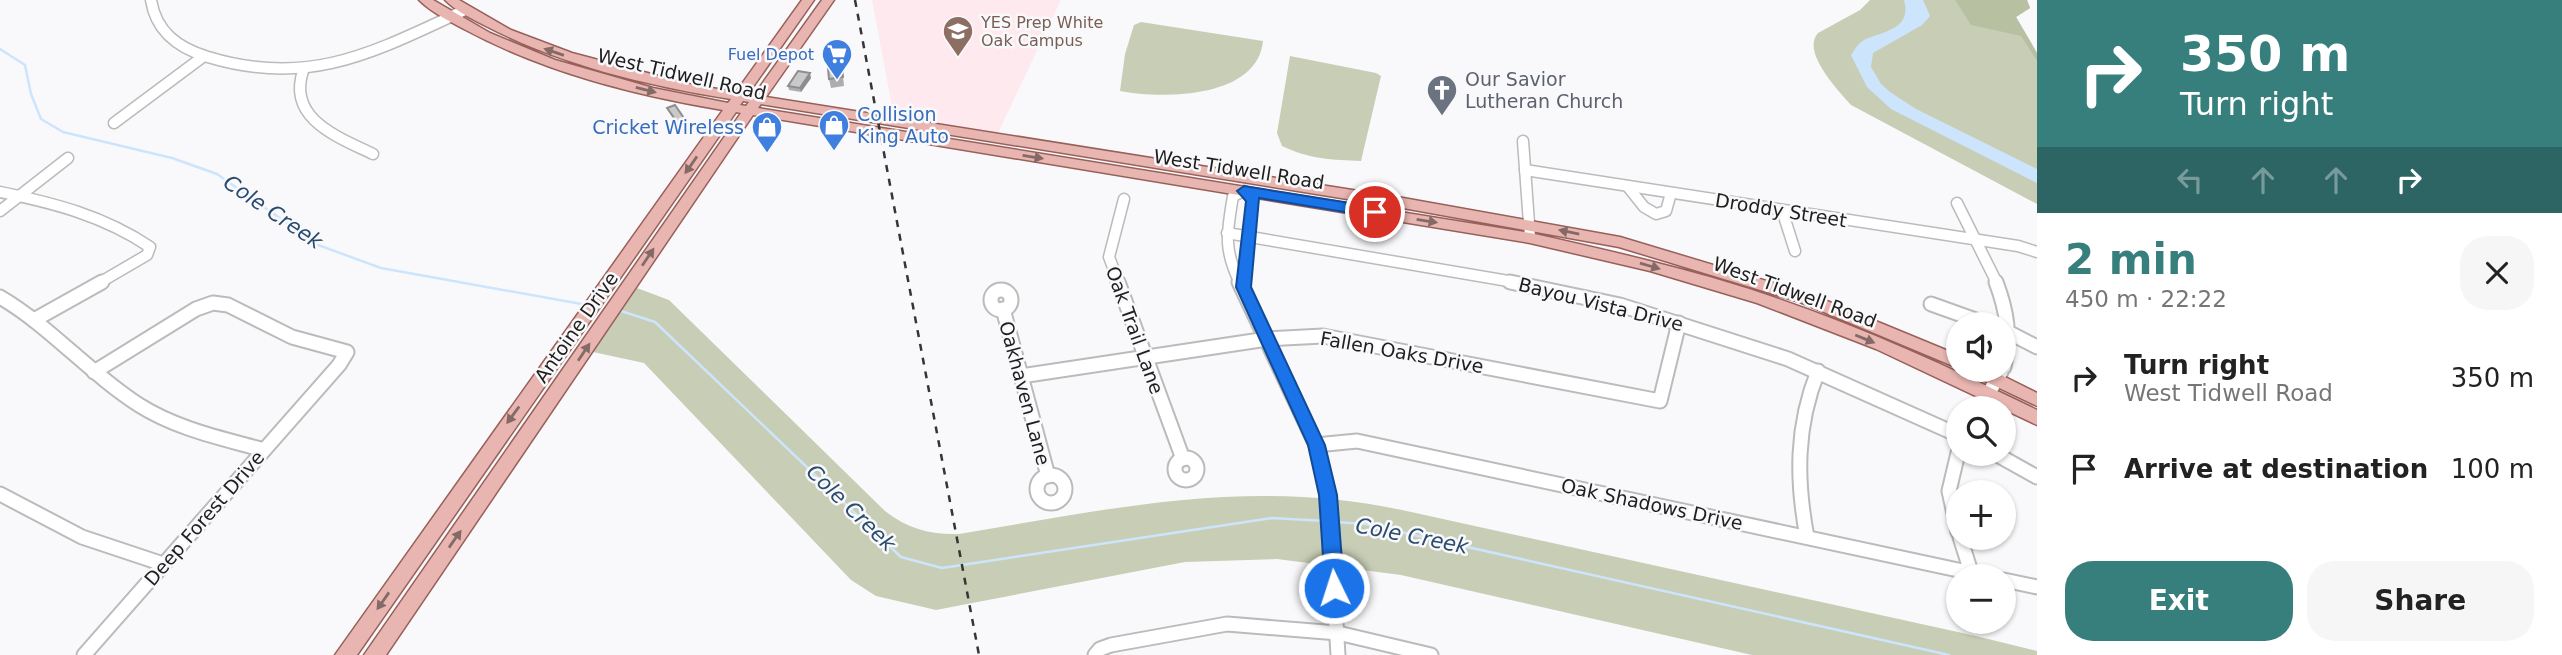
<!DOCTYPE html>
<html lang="en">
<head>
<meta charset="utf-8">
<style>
  :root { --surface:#fff; --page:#f6f6f6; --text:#222; --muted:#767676; --accent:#377f7d }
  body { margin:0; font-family:"DejaVu Sans",sans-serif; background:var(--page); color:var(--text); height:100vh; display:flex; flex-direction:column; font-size:26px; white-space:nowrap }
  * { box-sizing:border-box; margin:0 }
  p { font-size:23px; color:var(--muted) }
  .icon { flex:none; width:38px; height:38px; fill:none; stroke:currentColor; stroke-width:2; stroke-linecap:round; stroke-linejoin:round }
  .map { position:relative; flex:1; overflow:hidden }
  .drawer { display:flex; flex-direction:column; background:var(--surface); width:525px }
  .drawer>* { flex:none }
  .guide { background:#377f7d; color:#fff; overflow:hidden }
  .tools { position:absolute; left:1946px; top:312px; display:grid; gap:14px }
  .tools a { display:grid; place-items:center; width:70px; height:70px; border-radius:50%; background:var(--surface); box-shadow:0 2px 5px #0004; font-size:35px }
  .pin { position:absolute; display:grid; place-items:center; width:60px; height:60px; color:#fff; margin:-30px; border:4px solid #fff; border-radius:50%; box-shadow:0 2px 7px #0007 }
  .me { position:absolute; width:77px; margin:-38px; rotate:356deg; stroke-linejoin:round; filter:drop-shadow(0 0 5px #0008) }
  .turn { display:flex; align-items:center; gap:24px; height:147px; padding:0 28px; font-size:32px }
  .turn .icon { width:91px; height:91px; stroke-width:2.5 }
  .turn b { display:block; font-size:49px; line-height:60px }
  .lanes { display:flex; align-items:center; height:66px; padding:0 28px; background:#0003; justify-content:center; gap:35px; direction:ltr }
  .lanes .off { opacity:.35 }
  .round { display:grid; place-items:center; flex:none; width:74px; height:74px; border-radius:28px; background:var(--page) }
  .overview { display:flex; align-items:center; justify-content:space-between; height:119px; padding:0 28px }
  h1 { font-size:42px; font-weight:600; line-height:52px; color:var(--accent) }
  .cta { display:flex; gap:14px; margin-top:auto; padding:14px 28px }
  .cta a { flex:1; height:80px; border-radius:28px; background:var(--accent); color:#fff; font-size:28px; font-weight:600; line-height:80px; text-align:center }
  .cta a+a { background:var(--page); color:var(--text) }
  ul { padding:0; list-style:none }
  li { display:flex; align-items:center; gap:21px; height:91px; padding:0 28px }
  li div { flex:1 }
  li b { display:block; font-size:26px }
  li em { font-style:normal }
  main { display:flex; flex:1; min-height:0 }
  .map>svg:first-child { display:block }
  .education { fill:#fee9ee }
  .green { fill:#c8ceb5 }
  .forest { fill:#b8c0a2 }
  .water { fill:#cde4fd }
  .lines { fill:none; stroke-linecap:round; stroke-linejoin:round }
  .stream { stroke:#cde4fd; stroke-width:2.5 }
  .minor-far1-casing { stroke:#bbbbbc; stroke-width:13 }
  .minor-casing { stroke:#bbbbbc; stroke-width:17 }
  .major-casing { stroke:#97605a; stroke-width:3 }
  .minor-far1 { stroke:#fff; stroke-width:10 }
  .minor { stroke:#fff; stroke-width:13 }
  .major { fill:#e8b5b0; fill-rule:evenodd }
  .rail { stroke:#353535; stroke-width:2.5; stroke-dasharray:7 7; stroke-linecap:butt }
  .wall { fill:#adadae }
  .shaded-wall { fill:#8d8d8d }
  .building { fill:#c9c9ca; stroke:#8d8d8d; stroke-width:2 }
  .oneway { fill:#836a67 }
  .route { fill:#1a73e8; stroke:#114b97; stroke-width:2 }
  .labels { text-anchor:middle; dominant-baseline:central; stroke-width:5; stroke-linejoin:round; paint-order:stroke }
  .far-education-label { font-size:16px; fill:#785e54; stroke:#f9f9fb; text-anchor:start }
  .far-shop-label { font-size:16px; fill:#366cbe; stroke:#f9f9fb; text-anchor:end }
  .street-label { font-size:19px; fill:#1e1e1e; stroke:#f9f9fb }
  .worship-label { font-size:19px; fill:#5b616d; stroke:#f9f9fb; text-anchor:start }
  .shop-label { font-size:19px; fill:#366cbe; stroke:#f9f9fb; text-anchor:start }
  .water-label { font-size:21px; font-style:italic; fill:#294b6f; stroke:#f9f9fb }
</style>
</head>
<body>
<main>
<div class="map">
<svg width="2037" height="655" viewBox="0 0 2037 655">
  <rect width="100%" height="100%" fill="#f9f9fb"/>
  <!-- education -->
  <polygon class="education" points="872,0 1061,0 998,133 894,117"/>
  <!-- green -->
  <g class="green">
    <path d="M1870,0H2027L2030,8L2016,17L2037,53V204L1851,105C1838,90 1801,52 1818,33L1860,10Z"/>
    <path d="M1141,22L1263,41C1257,99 1162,99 1120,91L1125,54L1134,25Z"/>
    <path d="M1290,56L1376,73L1381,76L1361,161C1332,160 1309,159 1282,146L1277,133Z"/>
    <path d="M637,288L669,300L885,511C908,529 931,535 959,534C1111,509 1247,477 1402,510L1976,636L2037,651V655H1752L1401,575L1277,559L1185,562L936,610L876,596L851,580L644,363L593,352Z"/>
  </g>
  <!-- forest -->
  <polygon class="forest" points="1955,0 2027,0 2030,8 2016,17 2037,53 2037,61 2021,36 1971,25"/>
  <!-- water -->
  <path class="water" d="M1904,0H1923L1930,16L1922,25L1873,53L1871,67L1881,84L1890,92L1916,109L2037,169V183L1891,109L1867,87L1851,55C1855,49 1859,42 1866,39C1886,31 1912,28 1904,0Z"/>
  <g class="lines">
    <!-- stream -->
    <g class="stream">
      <polyline points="0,49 25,65 31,94 41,119 63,132 172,158 217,174 318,245 381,268 587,305"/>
      <polyline points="618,310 655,322 901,557 942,568 1272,518 1326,521"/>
      <polyline points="1336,522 1365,524 1949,655"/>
    </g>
    <!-- minor-far1 casing -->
    <g class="minor-far1-casing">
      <g id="minor-far1">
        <path d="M151,0C156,32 178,48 208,57C310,88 374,52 465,10"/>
        <path d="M303,71C287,119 338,137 373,154"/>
        <polyline points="114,123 204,56"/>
        <polyline points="1523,141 1530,237"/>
        <polyline points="1525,170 2018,246 2037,252"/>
        <polyline points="1628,187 1644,207 1656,214 1666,211 1671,193"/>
        <path d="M0,192C54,203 104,216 150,247L147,255L99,283"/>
        <polyline points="1957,203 1997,283"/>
        <polyline points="1782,210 1795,251"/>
        <polyline points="0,211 68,158"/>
        <polyline points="1227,233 1520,283"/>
        <polyline points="1119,283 1109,257 1124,199"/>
        <path d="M1240,283C1223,249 1227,232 1233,196L1244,191"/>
        <polyline points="1243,283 1253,200 1244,191"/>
      </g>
    </g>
    <!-- minor casing -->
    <g class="minor-casing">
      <g id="minor">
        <polyline points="1118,282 1183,459"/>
        <polyline points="1239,282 1316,445 1328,495 1338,655"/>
        <polyline points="1510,282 1620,305 1788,359 1958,435"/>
        <path d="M1996,282C2007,311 2011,336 2004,367"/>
        <polyline points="1243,286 1243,282"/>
        <circle cx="1001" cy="300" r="10"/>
        <path d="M0,297C51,327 89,373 139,405C177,429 221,438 264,450"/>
        <polyline points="1931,304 1987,324"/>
        <polyline points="1003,309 1048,476"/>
        <polyline points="34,320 102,282"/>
        <polyline points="2006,331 2037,347"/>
        <polyline points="1021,376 1267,339 1323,336 1660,401 1679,323"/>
        <polyline points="1980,408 2001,372"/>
        <polyline points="1316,445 1357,441 1986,576"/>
        <polyline points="1958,453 1949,491 1958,532"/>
        <polyline points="1994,453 2037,477"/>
        <circle cx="1186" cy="469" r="11"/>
        <circle cx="1051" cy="489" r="14"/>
        <polyline points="0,494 82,537 163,564"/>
        <path d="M1807,537C1796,479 1796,426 1818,371"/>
        <polyline points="1960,537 1971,572"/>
        <polyline points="2004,580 2037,587"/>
        <polyline points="84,655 339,365 347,352 292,337 228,305 213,303 196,309 94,372"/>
        <polyline points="1095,655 1100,649 1111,645 1227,624 1338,633 1431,655"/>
      </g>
    </g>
    <!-- major casing -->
    <g class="major-casing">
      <g id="major">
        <path d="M419,0H433L490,33L555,60L653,88L728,103L731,99C648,86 561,65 486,26C472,19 456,11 445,0H459L511,30L572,53L693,85L736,92L802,0H814L748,94L754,95L822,0H834L766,97L1403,198L1620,237L1810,294L1958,355V368L1800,302L1619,247L1403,208L761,104L758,108L1530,233C1610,251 1690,269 1767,295C1860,326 1949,367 2037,410V425L1876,349L1757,303L1650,271L1530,243L753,115L386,655H364L741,113L736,112L357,655H335L723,110C634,95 544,72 464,29C449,21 431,12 419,0ZM743,101L749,102L746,106L740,105Z"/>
        <polygon points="1966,369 1989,369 2037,393 2037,406 1968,373"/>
      </g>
    </g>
    <!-- minor-far1 -->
    <use href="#minor-far1" class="minor-far1"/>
    <!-- minor -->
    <use href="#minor" class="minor"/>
    <!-- major -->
    <use href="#major" class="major"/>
    <!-- rail -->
    <polyline class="rail" points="855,0 979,655"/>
  </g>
  <!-- wall -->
  <g class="wall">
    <polygon points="842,66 844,86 831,88 829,79"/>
    <polygon points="811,78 801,92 789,90 788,86"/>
    <polygon points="667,108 688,124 689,128 681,131 669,112"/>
  </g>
  <!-- shaded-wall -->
  <g class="shaded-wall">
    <polygon points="810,73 811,78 801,92 800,88"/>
    <polygon points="688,124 689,128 681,131 680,126"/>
  </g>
  <!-- building -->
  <g class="building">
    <polygon points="842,66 843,77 829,79 828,68"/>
    <polygon points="798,71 810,73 800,88 788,86"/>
    <polygon points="675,105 688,124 680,126 667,108"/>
  </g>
  <!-- one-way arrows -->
  <defs><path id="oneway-solid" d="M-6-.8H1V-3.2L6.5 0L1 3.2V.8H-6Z" transform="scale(1.75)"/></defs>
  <g class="oneway">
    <use href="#oneway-solid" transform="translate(554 52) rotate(-161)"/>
    <use href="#oneway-solid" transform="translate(646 90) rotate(14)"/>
    <use href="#oneway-solid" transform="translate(1033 157) rotate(9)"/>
    <use href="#oneway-solid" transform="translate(691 165) rotate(125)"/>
    <use href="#oneway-solid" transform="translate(1427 221) rotate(9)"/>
    <use href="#oneway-solid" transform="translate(1569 232) rotate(-169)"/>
    <use href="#oneway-solid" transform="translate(648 257) rotate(-56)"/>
    <use href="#oneway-solid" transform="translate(1650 266) rotate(16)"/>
    <use href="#oneway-solid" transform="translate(1865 339) rotate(22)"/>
    <use href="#oneway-solid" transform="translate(584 352) rotate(-56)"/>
    <use href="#oneway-solid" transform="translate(513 415) rotate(126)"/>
    <use href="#oneway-solid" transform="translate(455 539) rotate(-55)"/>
    <use href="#oneway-solid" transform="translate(383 601) rotate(125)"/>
  </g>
  <!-- route -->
  <polygon class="route" points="1244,186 1375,207 1382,212 1375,217 1259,198 1251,287 1325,445 1337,495 1344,588 1341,594 1334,597 1328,594 1325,588 1319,495 1308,445 1236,287 1246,201 1237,191"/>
  <!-- icons -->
  <defs>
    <g id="school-pin" transform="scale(1.575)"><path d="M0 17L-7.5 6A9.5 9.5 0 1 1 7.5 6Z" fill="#8d6e63" stroke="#f9f9fb"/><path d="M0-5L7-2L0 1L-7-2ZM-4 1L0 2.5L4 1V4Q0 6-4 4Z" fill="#fff"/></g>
    <g id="supermarket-pin" transform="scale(1.575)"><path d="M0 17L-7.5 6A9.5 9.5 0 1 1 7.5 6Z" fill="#3f7fe0" stroke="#f9f9fb"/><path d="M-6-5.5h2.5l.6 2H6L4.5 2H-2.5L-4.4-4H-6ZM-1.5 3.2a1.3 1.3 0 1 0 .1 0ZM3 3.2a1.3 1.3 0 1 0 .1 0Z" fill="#fff"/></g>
    <g id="church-pin" transform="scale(1.575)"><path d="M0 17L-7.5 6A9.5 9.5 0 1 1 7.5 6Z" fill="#6b7280" stroke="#f9f9fb"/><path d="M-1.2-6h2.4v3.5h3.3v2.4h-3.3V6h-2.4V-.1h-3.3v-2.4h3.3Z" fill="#fff"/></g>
    <g id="shop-pin" transform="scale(1.575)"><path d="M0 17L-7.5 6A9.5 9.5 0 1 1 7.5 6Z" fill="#3f7fe0" stroke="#f9f9fb"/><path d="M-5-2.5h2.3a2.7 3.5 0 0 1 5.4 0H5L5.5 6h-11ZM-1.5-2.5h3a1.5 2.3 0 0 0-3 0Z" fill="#fff"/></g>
  </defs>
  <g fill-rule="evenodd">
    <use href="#school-pin" x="958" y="31"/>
    <use href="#supermarket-pin" x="837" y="54"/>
    <use href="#church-pin" x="1442" y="90"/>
    <use href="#shop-pin" x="834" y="125"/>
    <use href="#shop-pin" x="767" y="127"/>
  </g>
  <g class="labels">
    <!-- far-education labels -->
    <g class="far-education-label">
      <text x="981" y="22">YES Prep White<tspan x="981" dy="18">Oak Campus</tspan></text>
    </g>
    <!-- far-shop labels -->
    <g class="far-shop-label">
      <text x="814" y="54">Fuel Depot</text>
    </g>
    <!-- street labels -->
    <g class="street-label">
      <text transform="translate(682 74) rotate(13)">West Tidwell Road</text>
      <text transform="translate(1239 169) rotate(9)">West Tidwell Road</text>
      <text transform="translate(1781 210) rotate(9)">Droddy Street</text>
      <text transform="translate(1795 292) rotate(20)">West Tidwell Road</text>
      <text transform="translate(1601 304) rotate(14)">Bayou Vista Drive</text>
      <text transform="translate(576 327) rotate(-55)">Antoine Drive</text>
      <text transform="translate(1135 330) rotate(70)">Oak Trail Lane</text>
      <text transform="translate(1402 352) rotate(10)">Fallen Oaks Drive</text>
      <text transform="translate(1025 393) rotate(75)">Oakhaven Lane</text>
      <text transform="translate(1652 504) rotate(12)">Oak Shadows Drive</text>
      <text transform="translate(204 518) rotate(-49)">Deep Forest Drive</text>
    </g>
    <!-- worship labels -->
    <g class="worship-label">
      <text x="1465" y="79">Our Savior<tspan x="1465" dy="22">Lutheran Church</tspan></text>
    </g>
    <!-- shop labels -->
    <g class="shop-label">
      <text x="857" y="114">Collision<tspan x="857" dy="22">King Auto</tspan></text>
      <text x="744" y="127" text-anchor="end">Cricket Wireless</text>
    </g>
    <!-- water labels -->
    <g class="water-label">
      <text transform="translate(273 212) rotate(34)">Cole Creek</text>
      <text transform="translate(851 508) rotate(44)">Cole Creek</text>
      <text transform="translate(1412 536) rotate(11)">Cole Creek</text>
    </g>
  </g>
</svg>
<div class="tools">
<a><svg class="icon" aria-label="sound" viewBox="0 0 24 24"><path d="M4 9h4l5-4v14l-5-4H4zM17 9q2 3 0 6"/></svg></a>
<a><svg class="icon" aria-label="search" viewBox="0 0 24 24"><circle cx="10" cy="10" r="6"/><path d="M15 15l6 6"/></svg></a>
<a>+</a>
<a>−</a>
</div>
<div class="pin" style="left:1375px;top:212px;background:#d93025"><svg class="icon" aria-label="arrive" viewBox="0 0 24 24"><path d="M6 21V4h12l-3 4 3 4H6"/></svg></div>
<svg class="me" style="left:1334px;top:588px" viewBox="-20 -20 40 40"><circle r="17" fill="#1a73e8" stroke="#fff" stroke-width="3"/><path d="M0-11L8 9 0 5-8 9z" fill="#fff"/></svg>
</div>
<section class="drawer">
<div class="guide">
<div class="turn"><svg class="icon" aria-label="right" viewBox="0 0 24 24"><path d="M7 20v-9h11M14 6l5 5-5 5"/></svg><div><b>350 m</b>Turn right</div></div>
<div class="lanes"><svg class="icon off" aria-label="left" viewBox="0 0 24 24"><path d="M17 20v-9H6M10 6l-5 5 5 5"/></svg><svg class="icon off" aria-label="ahead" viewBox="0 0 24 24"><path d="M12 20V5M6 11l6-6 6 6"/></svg><svg class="icon off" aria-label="ahead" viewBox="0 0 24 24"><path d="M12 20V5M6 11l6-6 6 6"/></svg><svg class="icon" aria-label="right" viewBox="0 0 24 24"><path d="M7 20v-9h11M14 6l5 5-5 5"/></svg></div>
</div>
<div class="overview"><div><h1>2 min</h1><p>450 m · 22:22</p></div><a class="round"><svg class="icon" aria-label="close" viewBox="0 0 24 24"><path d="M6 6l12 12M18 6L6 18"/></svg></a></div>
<ul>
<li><svg class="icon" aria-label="right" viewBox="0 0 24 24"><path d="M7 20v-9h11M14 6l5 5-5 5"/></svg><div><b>Turn right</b><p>West Tidwell Road</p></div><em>350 m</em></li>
<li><svg class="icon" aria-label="arrive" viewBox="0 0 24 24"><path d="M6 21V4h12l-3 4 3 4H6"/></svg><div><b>Arrive at destination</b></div><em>100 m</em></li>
</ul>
<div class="cta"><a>Exit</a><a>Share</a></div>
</section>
</main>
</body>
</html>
